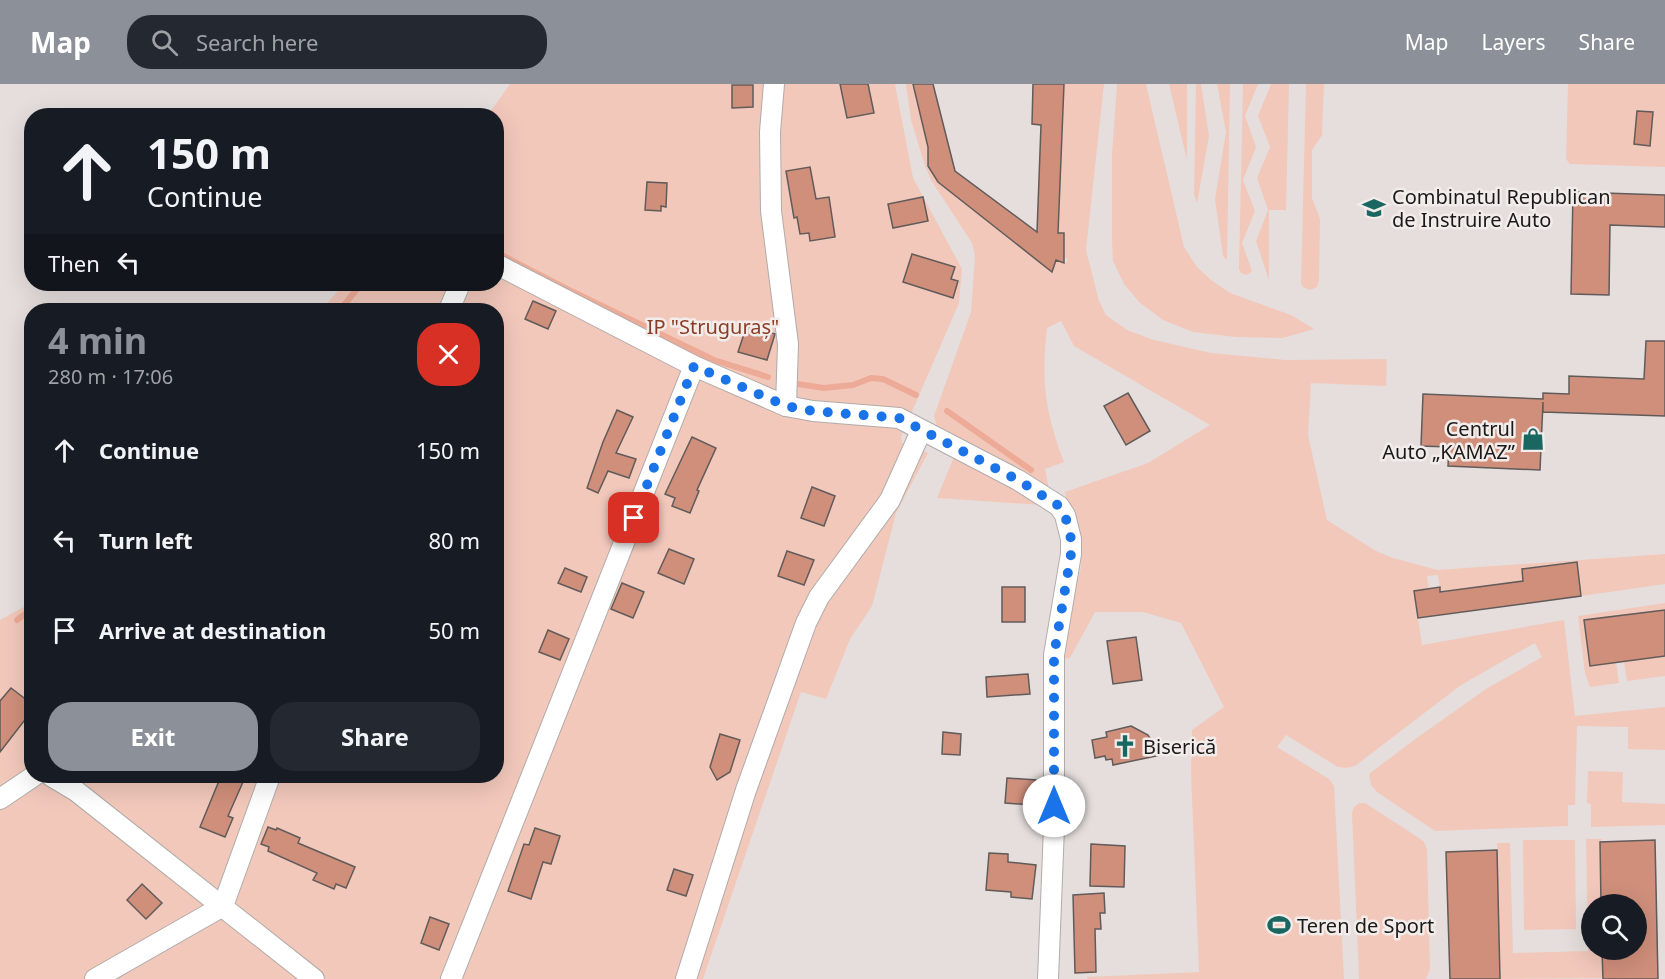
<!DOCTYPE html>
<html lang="en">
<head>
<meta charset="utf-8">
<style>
  :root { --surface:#171b24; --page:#242831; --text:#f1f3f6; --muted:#9ea1a6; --accent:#8c9099 }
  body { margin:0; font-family:"Noto Sans",sans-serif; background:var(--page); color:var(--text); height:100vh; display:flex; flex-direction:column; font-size:22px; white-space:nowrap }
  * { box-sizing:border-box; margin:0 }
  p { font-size:20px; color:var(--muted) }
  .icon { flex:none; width:33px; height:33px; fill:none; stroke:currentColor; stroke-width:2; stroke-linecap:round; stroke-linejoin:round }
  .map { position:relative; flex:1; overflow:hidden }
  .side { position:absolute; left:24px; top:219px; width:480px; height:480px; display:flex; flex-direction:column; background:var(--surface); border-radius:24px; box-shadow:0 6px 24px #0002 }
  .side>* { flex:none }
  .banner { position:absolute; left:24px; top:24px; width:480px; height:183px; border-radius:24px; box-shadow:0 6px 24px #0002; background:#171b24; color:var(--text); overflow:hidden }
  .tools { position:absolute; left:1581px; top:810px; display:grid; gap:12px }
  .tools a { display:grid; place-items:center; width:66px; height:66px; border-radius:50%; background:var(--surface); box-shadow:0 6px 24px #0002; font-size:30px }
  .pin { position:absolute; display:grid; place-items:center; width:51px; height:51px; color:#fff; margin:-26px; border-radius:12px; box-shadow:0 3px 9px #0006 }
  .me { position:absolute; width:66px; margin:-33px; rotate:0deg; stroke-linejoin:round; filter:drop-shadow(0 0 4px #0008) }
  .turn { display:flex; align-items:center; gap:21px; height:126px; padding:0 24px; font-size:27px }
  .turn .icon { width:78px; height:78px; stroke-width:2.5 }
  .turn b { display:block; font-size:42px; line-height:51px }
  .then { display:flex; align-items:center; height:57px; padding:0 24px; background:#0003; gap:12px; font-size:22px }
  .round { display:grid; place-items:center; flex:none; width:63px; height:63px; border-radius:24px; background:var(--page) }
  .summary { display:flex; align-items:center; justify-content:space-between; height:102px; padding:0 24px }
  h1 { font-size:36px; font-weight:700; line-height:45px; color:var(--accent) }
  .button { display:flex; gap:12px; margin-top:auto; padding:12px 24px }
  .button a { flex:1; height:69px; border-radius:24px; background:var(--accent); color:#fff; font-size:24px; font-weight:700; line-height:69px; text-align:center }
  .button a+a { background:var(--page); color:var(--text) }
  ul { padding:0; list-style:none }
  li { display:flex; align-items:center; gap:18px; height:90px; padding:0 24px }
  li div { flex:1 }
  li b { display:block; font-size:22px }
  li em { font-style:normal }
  header { display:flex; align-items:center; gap:36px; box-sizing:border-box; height:84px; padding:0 30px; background:var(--accent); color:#fff }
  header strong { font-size:28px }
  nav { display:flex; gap:33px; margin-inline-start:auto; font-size:21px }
  .search { width:420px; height:54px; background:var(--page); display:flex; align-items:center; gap:15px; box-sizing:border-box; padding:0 21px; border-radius:24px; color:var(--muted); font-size:22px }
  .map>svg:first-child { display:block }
  .green { fill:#f2c8bb }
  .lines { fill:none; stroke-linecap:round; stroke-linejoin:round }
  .stream { stroke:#edab97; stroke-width:6 }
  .building { fill:#cf8f7b; stroke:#615b5a; stroke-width:1.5 }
  .street-casing { stroke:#b1aba9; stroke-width:22 }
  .street { stroke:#fff; stroke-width:20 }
  .route { stroke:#1a73e8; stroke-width:10; stroke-dasharray:0 18 }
  .labels { text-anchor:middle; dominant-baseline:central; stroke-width:5; stroke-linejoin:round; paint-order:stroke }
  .poi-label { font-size:20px; fill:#1c1a19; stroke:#f2ecea; text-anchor:start }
  .park-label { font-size:20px; fill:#8b3c24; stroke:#f2ecea }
</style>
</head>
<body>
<header>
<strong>Map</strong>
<div class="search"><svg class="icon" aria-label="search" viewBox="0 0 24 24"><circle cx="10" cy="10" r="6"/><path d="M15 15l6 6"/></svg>Search here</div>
<nav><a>Map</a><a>Layers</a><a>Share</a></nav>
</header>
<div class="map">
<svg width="1665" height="895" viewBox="0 0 1665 895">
  <rect width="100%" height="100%" fill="#e5dedd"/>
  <!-- green -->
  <g class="green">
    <polygon points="510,0 895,0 913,94 962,185 959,219 901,353 902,359 928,369 896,429 872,522 850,555 826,615 801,608 703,895 0,895 0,536 31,519 32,692 496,692 496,226 321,226 344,200 496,200 496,32 488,31"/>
    <path d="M906,0H913L928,63V82L938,98L1052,187L1056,176L1066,179L1068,175L1059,172L1064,164V149H1058L1064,0H1104L1086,166L1099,217L1106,231L1127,246L1154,256L1211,269L1286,276L1387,275L1386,302L1311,299L1308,351L1327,436L1376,467L1393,474L1438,486L1665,470V500L1581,512L1576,478L1522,485L1523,497L1441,512L1438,491L1427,492L1429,505L1414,507L1422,561L1564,536L1575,632L1665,623V666L1628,665V643L1577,642L1575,721H1568V742L1435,747L1377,708L1371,701L1369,690L1418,653L1486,605L1542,573L1535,559L1461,601L1355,682L1346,684L1338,683L1286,651L1277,663L1329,695L1334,702L1344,895H1087V893L1199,888L1191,688L1192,646L1224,623L1181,539L1143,528H1095L1070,574L1063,575L1073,513L1081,483V456L1074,426L1066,414L1065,408L1148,379L1210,341L1074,262L1061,237L1047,244C1041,297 1045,328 1064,378L1045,385L1049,405L938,346L934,332L971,228L975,172L972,159L931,96L925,82L911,36Z"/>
    <polygon points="1117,0 1146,0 1184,163 1197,183 1211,196 1230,209 1291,231 1314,245 1283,254 1236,253 1193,248 1163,236 1139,218 1124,200 1113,177 1112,157 1112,71"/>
    <polygon points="1169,0 1187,0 1187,76"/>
    <polygon points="1196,0 1201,0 1209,52 1197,119 1194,110"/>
    <polygon points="1217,0 1230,0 1227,176 1223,172 1215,115 1226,48"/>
    <polygon points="1243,0 1258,0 1245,32 1256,63 1243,96 1255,127 1242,159 1252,187 1247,191 1241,189 1239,185"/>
    <polygon points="1271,0 1289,0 1286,126 1269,126 1269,196 1256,157 1268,126 1257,94 1270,63 1258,32"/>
    <polygon points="1306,0 1324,0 1322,51 1312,66 1312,114 1320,135 1319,196 1317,203 1310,206 1303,203 1301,199"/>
    <polygon points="1568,0 1665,0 1665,83 1570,80 1566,75"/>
    <polygon points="954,373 1036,415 1041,421 937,414"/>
    <polygon points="1665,519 1665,526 1584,536 1590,581 1616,578 1619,599 1590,603 1585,589 1578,532"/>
    <polygon points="1665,572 1665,592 1627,597 1624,578"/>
    <polygon points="1588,687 1623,688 1622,718 1665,720 1665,741 1591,743 1591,720 1587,719"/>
    <polygon points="1359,719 1365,719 1416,752 1424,758 1427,765 1430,885 1426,895 1359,895 1352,729 1354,723"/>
    <polygon points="1586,755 1602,755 1600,758 1601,820 1592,820 1592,866 1602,866 1603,894 1500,895 1497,759 1510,759 1513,869 1588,867"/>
    <polygon points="1523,756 1575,756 1576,845 1524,846"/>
  </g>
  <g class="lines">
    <!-- stream -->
    <g class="stream">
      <polyline points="496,168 565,204 714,276 768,293"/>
      <polyline points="340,226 361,200"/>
      <polyline points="798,300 824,304 853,301 871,294 883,295 916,311"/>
      <polyline points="947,327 1031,386"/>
      <polyline points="17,536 32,525"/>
    </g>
  </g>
  <!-- building -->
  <g class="building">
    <polygon points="840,0 868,0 874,29 847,34"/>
    <polygon points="913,0 933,0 955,87 1037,148 1041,41 1032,40 1033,0 1064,0 1058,149 1064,149 1064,179 1056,176 1052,188 938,98 928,82 928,63"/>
    <polygon points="732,1 753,1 753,23 732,24"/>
    <polygon points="1637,27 1653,28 1650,62 1634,60"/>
    <polygon points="810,83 816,115 829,113 835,153 810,157 809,149 800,150 797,133 794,134 786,87"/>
    <polygon points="647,98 667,99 666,123 661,122 661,127 645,126"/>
    <polygon points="1573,108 1665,111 1665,143 1610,141 1609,211 1571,210"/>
    <polygon points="923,113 928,137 893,144 888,120"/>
    <polygon points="912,170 955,183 951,195 958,197 953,214 903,198"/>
    <polygon points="533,217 556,227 548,245 525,235"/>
    <polygon points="747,241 775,250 767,276 738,268"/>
    <polygon points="1646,257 1665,257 1665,332 1543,328 1543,318 1540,386 1448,382 1449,363 1421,362 1423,310 1543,315 1543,309 1569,310 1569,292 1644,295"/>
    <polygon points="1128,309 1150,347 1126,361 1104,322"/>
    <polygon points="617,326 633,333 616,369 636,375 629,394 608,387 598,409 587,404 603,358"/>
    <polygon points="692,353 716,364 697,406 699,407 690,429 672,422 675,414 665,410"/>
    <polygon points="812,403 835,412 824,442 801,434"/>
    <polygon points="669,465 694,475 684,500 658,489"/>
    <polygon points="787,467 814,476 804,501 778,492"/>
    <polygon points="1577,478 1581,512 1418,534 1414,507 1440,503 1440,508 1523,497 1522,485"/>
    <polygon points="565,484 587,493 581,508 558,499"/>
    <polygon points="622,499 644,508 633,534 611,525"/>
    <rect x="1002" y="503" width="23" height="35"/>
    <polygon points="1665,526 1665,572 1590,582 1584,536"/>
    <polygon points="548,546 569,555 560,576 539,568"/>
    <polygon points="1136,553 1142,596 1113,600 1107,557"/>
    <polygon points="1028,590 1030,610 987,613 986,593"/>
    <polygon points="11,604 32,620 32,637 24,637 0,668 0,617"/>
    <polygon points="1131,642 1148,651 1161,671 1113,681 1112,675 1106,676 1105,672 1095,674 1092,656 1107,653 1106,648"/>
    <polygon points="943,648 961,650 960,671 942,670"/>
    <polygon points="720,650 740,656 730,688 717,696 710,683"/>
    <polygon points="221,692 228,692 243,698 228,732 233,734 225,753 200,743"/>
    <polygon points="1007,694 1036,696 1034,721 1005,719"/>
    <polygon points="268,743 276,746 277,744 300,754 298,759 355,783 346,804 336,800 334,805 313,796 317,789 268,767 269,763 261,760"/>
    <polygon points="535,744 560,752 551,780 543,778 531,815 508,807 524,760 529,761"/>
    <polygon points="1655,756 1658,895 1603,895 1602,866 1636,866 1636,820 1601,820 1600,758"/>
    <polygon points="1091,760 1125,762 1124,803 1090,802"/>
    <polygon points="1497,766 1500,895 1450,895 1446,768"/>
    <polygon points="989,769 1008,770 1008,778 1036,781 1032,815 1011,813 1011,808 986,806"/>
    <polygon points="674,785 693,791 686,812 667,806"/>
    <polygon points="142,800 162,819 146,835 127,816"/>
    <polygon points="1104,809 1105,829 1100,829 1101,845 1095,845 1096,888 1075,889 1073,811"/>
    <polygon points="430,833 449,840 439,866 421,859"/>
  </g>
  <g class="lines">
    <!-- street casing -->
    <g class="street-casing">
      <g id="street">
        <polyline points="774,0 770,48 771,127 788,260 786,322"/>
        <polyline points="496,180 694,282 786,322 813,327 899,334 1018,396 1059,422 1065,431 1071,455 1071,470 1054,571 1054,743 1048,895"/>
        <polyline points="449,226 460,200"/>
        <polyline points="51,692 76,707 314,895"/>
        <polyline points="0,715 34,692"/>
        <polyline points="95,895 223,822 270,692"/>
        <polyline points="451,895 694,282"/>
        <polyline points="686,895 746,706 806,539 819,513 890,416 921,347"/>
      </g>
    </g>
    <!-- street -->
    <use href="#street" class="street"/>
  </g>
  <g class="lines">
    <!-- route -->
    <polyline class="route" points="634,434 694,282 786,322 813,327 899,334 1018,396 1059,422 1065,431 1071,455 1071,470 1054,571 1054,722"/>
  </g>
  <!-- icons -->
  <defs>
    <g id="school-bare" transform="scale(1.8)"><path d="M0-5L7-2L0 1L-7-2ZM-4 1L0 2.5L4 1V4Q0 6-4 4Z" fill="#1a6660" stroke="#f2ecea" stroke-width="2.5" paint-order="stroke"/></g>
    <g id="shop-bare" transform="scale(1.8)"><path d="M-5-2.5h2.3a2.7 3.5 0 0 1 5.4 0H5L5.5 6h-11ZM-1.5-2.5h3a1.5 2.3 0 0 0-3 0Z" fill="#1a6660" stroke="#f2ecea" stroke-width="2.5" paint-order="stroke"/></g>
    <g id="church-bare" transform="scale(1.8)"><path d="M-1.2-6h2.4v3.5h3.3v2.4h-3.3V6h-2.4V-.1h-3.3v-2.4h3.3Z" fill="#1a6660" stroke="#f2ecea" stroke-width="2.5" paint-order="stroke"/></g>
    <g id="stadium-bare" transform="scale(1.8)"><path d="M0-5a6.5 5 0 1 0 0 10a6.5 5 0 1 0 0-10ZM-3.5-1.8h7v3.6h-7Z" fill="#1a6660" stroke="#f2ecea" stroke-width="2.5" paint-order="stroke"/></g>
  </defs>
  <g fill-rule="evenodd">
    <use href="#school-bare" x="1374" y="124"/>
    <use href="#shop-bare" x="1533" y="355"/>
    <use href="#church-bare" x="1125" y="662"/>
    <use href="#stadium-bare" x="1279" y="841"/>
  </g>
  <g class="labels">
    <!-- poi labels -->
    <g class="poi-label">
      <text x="1392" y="112">Combinatul Republican<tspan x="1392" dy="23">de Instruire Auto</tspan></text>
      <text x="1515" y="344" text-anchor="end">Centrul<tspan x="1515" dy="23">Auto „KAMAZ”</tspan></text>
      <text x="1143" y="662">Biserică</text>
      <text x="1297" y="841">Teren de Sport</text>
    </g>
    <!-- park labels -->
    <g class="park-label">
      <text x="713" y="242">IP "Struguraș"</text>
    </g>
  </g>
</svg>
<div class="tools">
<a><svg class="icon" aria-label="search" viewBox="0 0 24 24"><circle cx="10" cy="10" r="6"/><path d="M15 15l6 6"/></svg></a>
</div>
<div class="pin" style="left:634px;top:434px;background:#d93025"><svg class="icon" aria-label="arrive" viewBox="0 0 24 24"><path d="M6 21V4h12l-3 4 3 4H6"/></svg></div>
<svg class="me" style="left:1054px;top:722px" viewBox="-20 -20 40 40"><circle r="19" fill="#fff"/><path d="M0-13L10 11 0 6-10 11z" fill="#1a73e8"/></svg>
<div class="banner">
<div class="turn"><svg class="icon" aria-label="ahead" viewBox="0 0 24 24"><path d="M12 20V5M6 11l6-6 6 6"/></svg><div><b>150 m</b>Continue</div></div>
<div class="then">Then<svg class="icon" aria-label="left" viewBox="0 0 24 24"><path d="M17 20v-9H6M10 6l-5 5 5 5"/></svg></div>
</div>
<section class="side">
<div class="summary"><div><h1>4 min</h1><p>280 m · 17:06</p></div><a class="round" style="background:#d93025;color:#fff"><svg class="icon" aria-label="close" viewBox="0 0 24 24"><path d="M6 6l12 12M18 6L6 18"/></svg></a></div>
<ul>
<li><svg class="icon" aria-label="ahead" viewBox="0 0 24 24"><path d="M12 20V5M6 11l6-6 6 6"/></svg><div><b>Continue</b></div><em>150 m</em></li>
<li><svg class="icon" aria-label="left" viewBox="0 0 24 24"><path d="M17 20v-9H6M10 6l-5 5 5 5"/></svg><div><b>Turn left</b></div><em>80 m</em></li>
<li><svg class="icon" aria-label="arrive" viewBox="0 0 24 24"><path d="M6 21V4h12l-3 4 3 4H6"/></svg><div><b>Arrive at destination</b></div><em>50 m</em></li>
</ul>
<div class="button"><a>Exit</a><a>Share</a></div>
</section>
</div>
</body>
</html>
